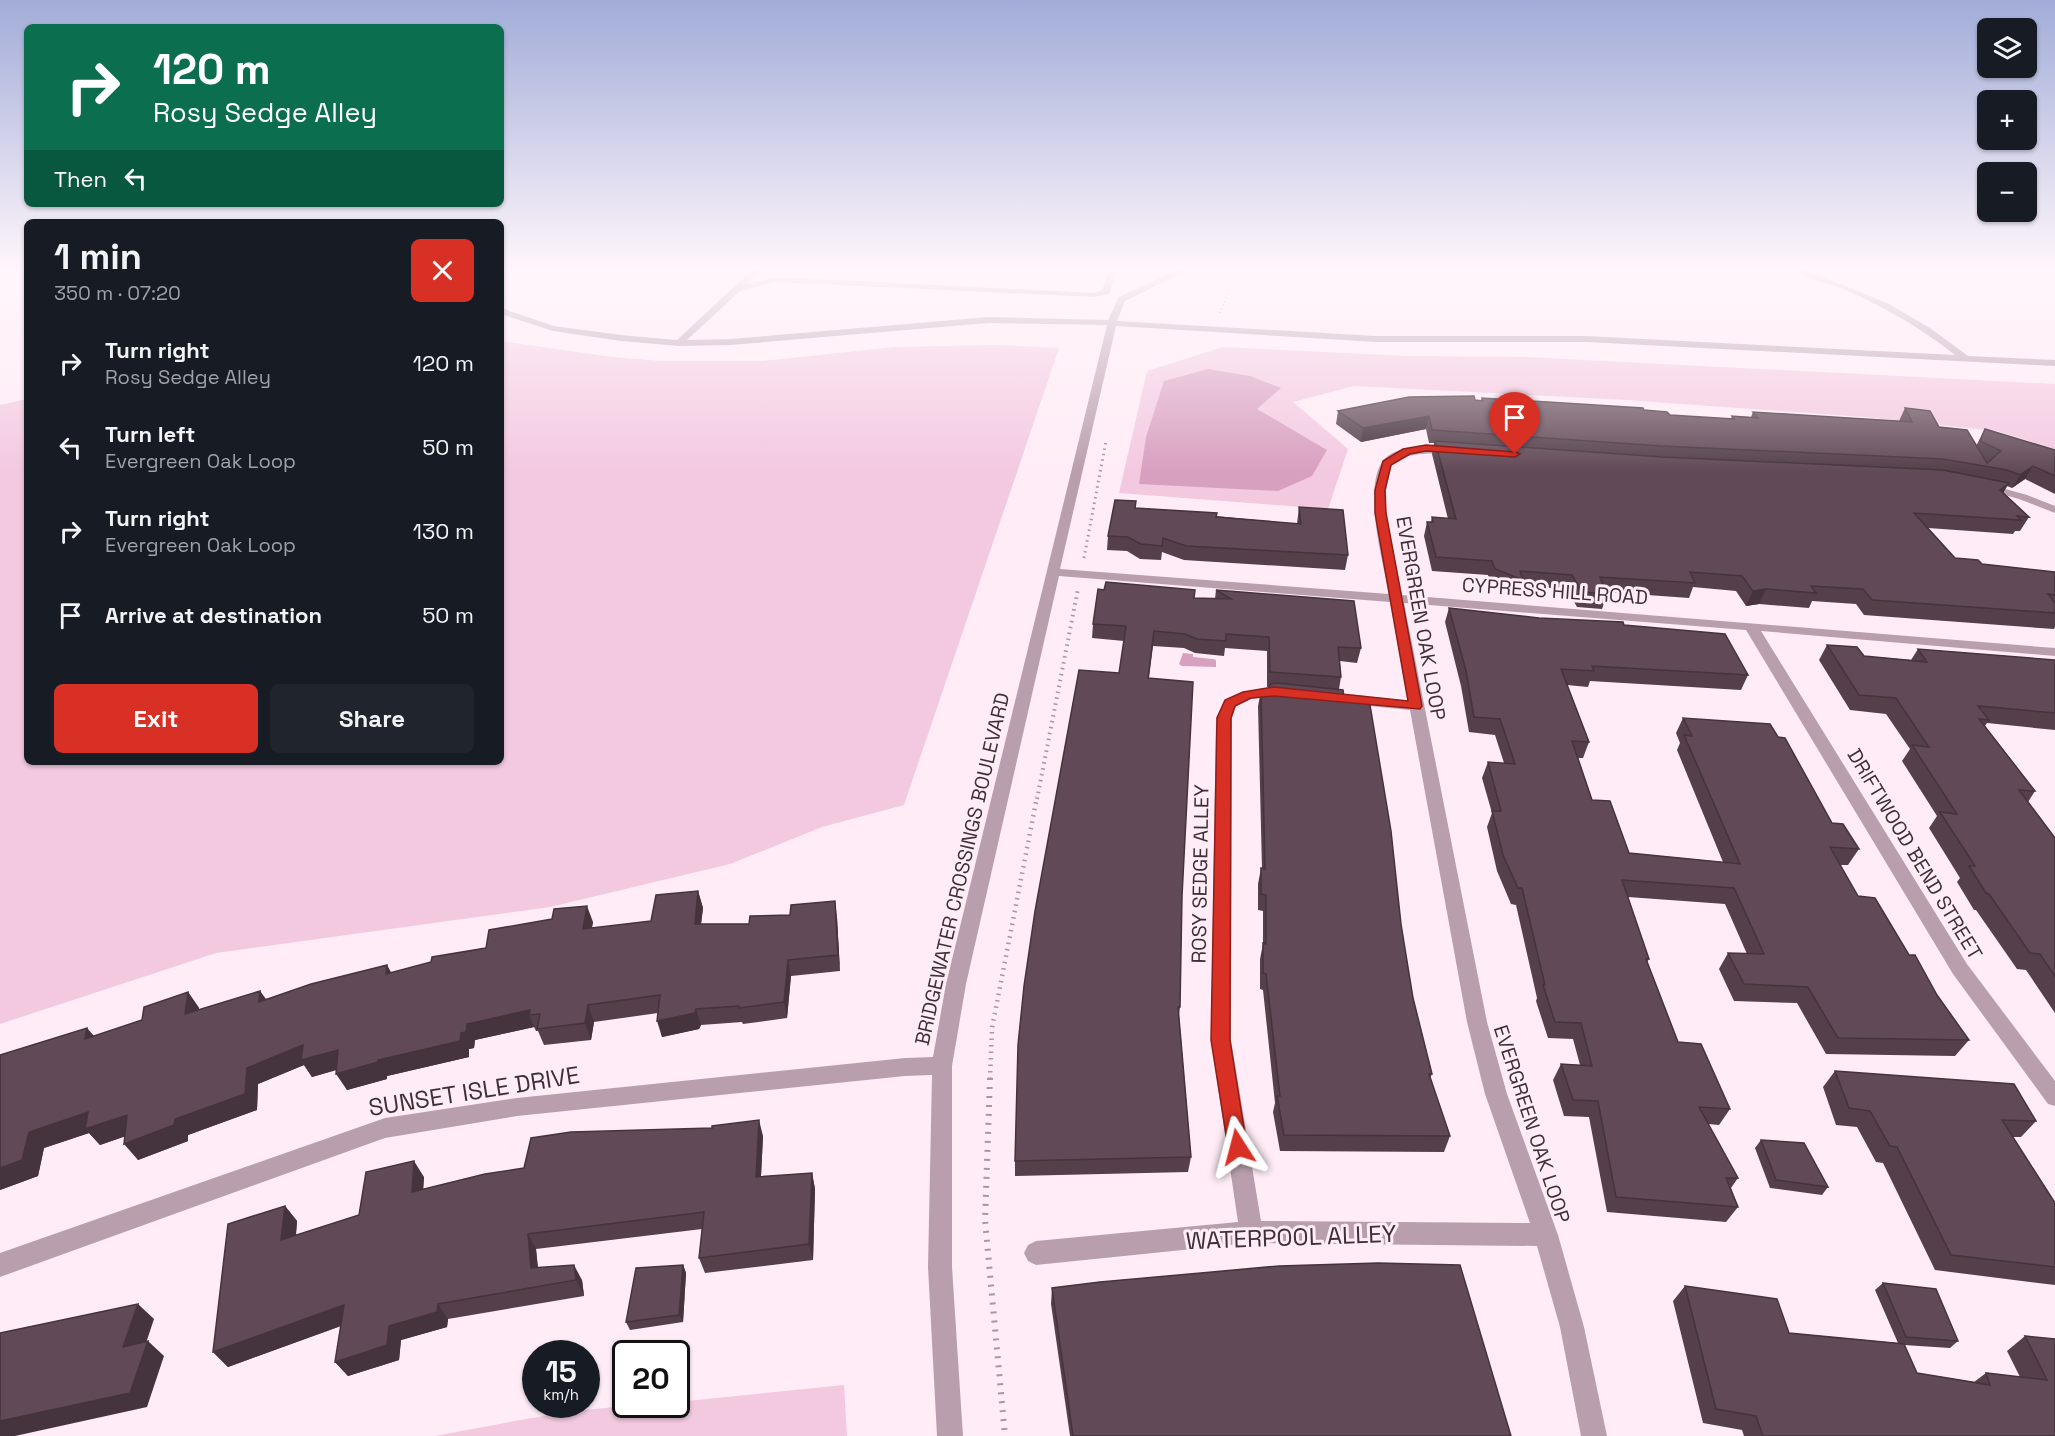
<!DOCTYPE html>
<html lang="en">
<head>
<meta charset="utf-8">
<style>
  :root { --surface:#171b24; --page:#20242c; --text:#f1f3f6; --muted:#9ea1a6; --accent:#d93025 }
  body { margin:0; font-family:"Space Grotesk",sans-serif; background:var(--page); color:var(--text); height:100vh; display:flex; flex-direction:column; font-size:22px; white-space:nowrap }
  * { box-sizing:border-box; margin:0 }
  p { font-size:20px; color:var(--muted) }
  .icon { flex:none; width:33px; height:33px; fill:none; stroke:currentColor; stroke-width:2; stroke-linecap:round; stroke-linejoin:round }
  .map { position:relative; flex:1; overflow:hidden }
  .details { position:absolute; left:24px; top:219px; width:480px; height:546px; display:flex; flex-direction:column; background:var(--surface); border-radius:9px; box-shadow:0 2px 4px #0004 }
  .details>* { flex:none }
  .top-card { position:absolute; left:24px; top:24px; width:480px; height:183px; border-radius:9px; box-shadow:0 2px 4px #0004; background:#0b6e4f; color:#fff; overflow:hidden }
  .buttons { position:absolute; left:1977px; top:18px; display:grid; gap:12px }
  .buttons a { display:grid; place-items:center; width:60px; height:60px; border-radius:9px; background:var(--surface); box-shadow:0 2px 4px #0004; font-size:30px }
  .speed { position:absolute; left:522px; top:1340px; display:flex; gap:12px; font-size:30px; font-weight:700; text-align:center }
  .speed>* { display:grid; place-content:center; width:78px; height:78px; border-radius:50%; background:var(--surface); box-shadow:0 2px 4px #0004; line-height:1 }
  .speed small { font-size:15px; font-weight:400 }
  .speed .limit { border:3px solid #111; border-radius:9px; background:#fff; color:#111 }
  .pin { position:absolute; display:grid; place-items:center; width:51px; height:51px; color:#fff; margin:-62px -26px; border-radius:50% 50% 50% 0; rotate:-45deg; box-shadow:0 0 6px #0007 }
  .pin .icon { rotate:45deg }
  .me { position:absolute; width:66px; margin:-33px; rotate:351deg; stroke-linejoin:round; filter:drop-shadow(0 0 4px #0008) }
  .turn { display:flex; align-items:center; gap:21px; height:126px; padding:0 30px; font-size:27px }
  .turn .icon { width:78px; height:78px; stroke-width:2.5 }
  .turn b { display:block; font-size:42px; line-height:51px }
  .then { display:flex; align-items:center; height:57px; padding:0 30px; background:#0003; gap:12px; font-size:22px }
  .round { display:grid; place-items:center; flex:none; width:63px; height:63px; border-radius:9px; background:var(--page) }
  .summary { display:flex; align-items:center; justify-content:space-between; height:102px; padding:0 30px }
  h1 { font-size:36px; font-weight:800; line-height:45px }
  .action { display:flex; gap:12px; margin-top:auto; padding:12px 30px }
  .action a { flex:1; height:69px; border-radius:9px; background:var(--accent); color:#fff; font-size:24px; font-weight:800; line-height:69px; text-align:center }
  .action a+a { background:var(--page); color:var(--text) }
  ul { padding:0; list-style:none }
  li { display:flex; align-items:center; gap:18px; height:84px; padding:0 30px }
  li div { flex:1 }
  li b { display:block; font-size:22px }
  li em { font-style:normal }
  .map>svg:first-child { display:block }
  .green { fill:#f3c9e0 }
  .water { fill:#d8a0bf }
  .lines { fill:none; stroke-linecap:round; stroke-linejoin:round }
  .path-far4 { stroke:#a797a0; stroke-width:2; stroke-dasharray:1 3; stroke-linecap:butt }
  .path-far3 { stroke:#a797a0; stroke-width:3; stroke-dasharray:1.5 4; stroke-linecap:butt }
  .path-far2 { stroke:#a797a0; stroke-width:4; stroke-dasharray:1.5 4.5; stroke-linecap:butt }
  .path-far1 { stroke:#a797a0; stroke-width:4.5; stroke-dasharray:1.5 5; stroke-linecap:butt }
  .path { stroke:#a797a0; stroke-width:6; stroke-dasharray:2 7; stroke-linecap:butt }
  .minor { fill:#b99fad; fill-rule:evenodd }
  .wall { fill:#543f4b }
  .shaded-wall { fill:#45333d }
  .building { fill:#624957; stroke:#45333d; stroke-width:1.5 }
  .route { fill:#d93025; stroke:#8d1f18; stroke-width:1.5 }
  .labels { text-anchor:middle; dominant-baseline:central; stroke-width:6; stroke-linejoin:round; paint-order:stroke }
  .street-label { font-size:20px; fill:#3d3137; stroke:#ffecf6 }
  .near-street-label { font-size:24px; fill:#3d3137; stroke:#ffecf6 }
</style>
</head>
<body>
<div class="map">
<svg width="2055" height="1436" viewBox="0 0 2055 1436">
  <rect width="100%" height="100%" fill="#ffecf6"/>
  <!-- green -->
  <g class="green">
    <polygon points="501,341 612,357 661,361 763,361 894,347 999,345 1059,348 904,805 822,827 730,864 550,907 216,953 0,1024 0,405 27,399 27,762 501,762"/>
    <polygon points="1223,347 1406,356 1526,357 2055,384 2055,449 1997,431 1864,417 1627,400 1354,386 1293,402 1348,449 1328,509 1119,493 1147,371"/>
    <path d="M844,1385L847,1436H435C515,1421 595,1404 676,1404L677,1402Z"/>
  </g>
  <!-- water -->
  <g class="water">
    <polygon points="1208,369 1250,376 1281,388 1257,409 1327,450 1312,476 1278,491 1139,484 1146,437 1164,381"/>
    <polygon points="1183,653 1193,654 1193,657 1213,659 1216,660 1216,667 1182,666 1179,664"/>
  </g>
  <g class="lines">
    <!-- path-far4 -->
    <polyline class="path-far4" points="1220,313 1228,292 1228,271"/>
    <!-- path-far3 -->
    <polyline class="path-far3" points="1084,558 1106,441"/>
    <!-- path-far2 -->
    <polyline class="path-far2" points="1037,799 1078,589"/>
    <!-- path-far1 -->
    <polyline class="path-far1" points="990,1079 992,1028 1037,797"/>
    <!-- path -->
    <polyline class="path" points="990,1078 985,1220 1005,1436"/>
    <!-- minor -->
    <g class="minor">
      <path d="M751,271H760L746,284L774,278H798L1094,293L1102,290L1109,271H1117L1109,294L1094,297L774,282L740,291L687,340L731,339L989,317L1108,320L1119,297L1175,271H1186L1125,301L1117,321L1376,336H1586L1955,355C1921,328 1883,306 1843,289C1827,283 1808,279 1794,271H1807L1824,277L1889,304L1930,328L1968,356L2055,360V366L1586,342H1376L1116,326L1060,569L1389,594C1383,561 1363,492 1382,462C1394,444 1433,445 1452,447L1456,448V452C1432,456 1413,449 1392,464L1386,490V513L1402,595L2055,648V656L1761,631L1967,964L2055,1081V1106L2048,1104L1953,974L1746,630L1404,603L1487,1022L1507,1094L1558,1235L1584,1327L1607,1436H1581L1560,1327L1537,1246L1251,1243L1036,1265L1028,1261L1024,1253L1028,1245L1036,1241L1238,1222L1211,1040L1216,718L1225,700C1239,694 1277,680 1288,692L1286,695L1251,699L1236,706L1232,718L1231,1040L1261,1221L1530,1223L1485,1094L1467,1022L1410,710L1349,704L1342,699L1349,694L1408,701L1390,602L1059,576L966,984L952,1066V1267L963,1436H937L928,1267L932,1075L905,1076L517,1116L385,1138L0,1277V1253L385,1118L517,1098L905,1058L933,1057L946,984L1107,325L989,323L731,345L679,346L621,341L553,331L501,314V308L554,326L621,335L677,340Z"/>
      <polygon points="1984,483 2027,495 2055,506 2055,513 2019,499 1980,488 1978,486"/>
    </g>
  </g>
  <!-- wall -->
  <g class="wall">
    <polygon points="1482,398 1644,410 1670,415 1731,419 1732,416 1751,417 1753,412 1899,421 1905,408 1939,427 1976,446 1985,429 2055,450 2055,494 2025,479 2012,488 2007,486 2003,493 2029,517 2020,531 2015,531 2013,534 1928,528 1955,558 1982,564 2055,572 2055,627 2054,629 1864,615 1856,604 1812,601 1809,608 1759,604 1746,606 1736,591 1693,587 1689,598 1606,592 1607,594 1602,609 1577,607 1567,589 1521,586 1519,595 1490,584 1488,575 1432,571 1424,536 1427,522 1431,522 1432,517 1448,519 1432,454 1434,443 1429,443 1426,429 1361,442 1336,424 1338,411 1475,400 1481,400"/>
    <polygon points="1299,507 1348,555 1345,570 1184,560 1162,552 1161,560 1140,559 1127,551 1107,550 1108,536 1135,508 1297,524"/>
    <polygon points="1216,590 1361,648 1357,663 1340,661 1341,677 1339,689 1344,697 1401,924 1413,998 1432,1074 1430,1078 1450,1136 1444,1152 1280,1151 1273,1112 1275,1103 1263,990 1260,989 1260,959 1263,944 1263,911 1258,910 1258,884 1261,868 1262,868 1258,706 1261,691 1269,692 1269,687 1267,687 1267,651 1225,648 1224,656 1195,653 1184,648 1153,646 1149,678 1182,896 1180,1007 1179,1015 1191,1157 1188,1172 1015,1176 1015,1161 1119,673 1124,641 1092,638 1093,624 1194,598 1215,599"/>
    <polygon points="1449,608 1539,618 1624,625 1748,675 1741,690 1590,681 1588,687 1567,685 1589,742 1583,758 1578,758 1592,800 1629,853 1723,862 1677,750 1680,743 1676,733 1683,718 1778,737 1832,823 1859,849 1848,865 1840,865 1858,896 1909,955 1969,1040 1955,1056 1826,1054 1797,1003 1734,1001 1719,969 1728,953 1747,954 1725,904 1628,897 1649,959 1647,962 1678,1042 1730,1109 1719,1125 1708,1124 1738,1178 1731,1188 1738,1207 1726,1222 1607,1212 1589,1117 1564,1116 1553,1080 1561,1064 1580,1065 1573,1039 1548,1038 1536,1001 1537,998 1516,905 1511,904 1497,871 1487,827 1492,813 1482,778 1488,762 1504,763 1495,735 1469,732 1461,686 1445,622"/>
    <polygon points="1827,645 1864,656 1911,660 1918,649 2055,660 2055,730 1987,723 1985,726 2035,791 2028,802 2055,838 2055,1013 2026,970 2017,969 1976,910 1974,910 1957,882 1960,878 1929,828 1937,816 1902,761 1910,749 1886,714 1850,710 1819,660"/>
    <polygon points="698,891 703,908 701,924 749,924 837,918 840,971 791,976 787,1018 743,1024 742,1022 701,1025 699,1029 662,1037 658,1013 594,1022 591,1040 544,1045 538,1031 536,1031 534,1027 475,1040 474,1048 469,1049 469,1057 387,1076 387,1079 347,1090 337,1070 312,1077 304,1065 258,1084 257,1110 188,1135 188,1141 138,1160 125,1136 100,1145 89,1133 44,1148 38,1176 0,1190 94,1036 142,1020 188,992 199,1008 199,1010 260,991 266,999 391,973 486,948 593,922 592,928 651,921"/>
    <polygon points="1835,1071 2036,1121 2021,1137 2013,1137 2055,1203 2055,1285 1935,1270 1883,1163 1876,1162 1857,1127 1836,1125 1823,1087"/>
    <polygon points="763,1136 761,1177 812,1173 815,1189 813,1260 705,1273 699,1258 702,1229 536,1249 538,1267 582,1280 584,1296 448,1319 447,1327 401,1340 399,1360 348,1376 335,1362 341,1326 228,1367 213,1352 285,1206 297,1221 296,1235 359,1215 424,1177 423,1189"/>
    <polygon points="1761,1140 1828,1187 1822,1195 1770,1188 1755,1148"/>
    <polygon points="683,1265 686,1273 683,1322 630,1330 626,1322"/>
    <polygon points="1883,1283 1958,1341 1950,1348 1904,1345 1917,1373 1974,1382 1986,1373 2020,1377 2007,1351 2025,1336 2055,1339 2055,1436 1744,1436 1742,1430 1703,1423 1673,1301 1685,1286 1789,1333 1898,1343 1875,1290"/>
    <polygon points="1052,1288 1511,1436 1070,1436 1051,1304"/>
  </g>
  <!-- shaded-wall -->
  <g class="shaded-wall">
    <polygon points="1429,416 1426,429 1361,442 1363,428"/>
    <polygon points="2033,466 2025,479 2012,488 2020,475"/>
    <polygon points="2009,483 2001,496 2000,490"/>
    <polygon points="1766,589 1759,604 1746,606 1753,591"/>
    <polygon points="698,891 703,908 699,940 695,924"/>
    <polygon points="835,901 837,918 840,971 838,955"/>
    <polygon points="587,906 593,922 588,945 583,929"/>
    <polygon points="788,960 791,976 787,1018 784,1002"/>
    <polygon points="387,965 396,981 386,974"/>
    <polygon points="260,991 271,1008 259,1002"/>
    <polygon points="188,992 199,1008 198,1030 185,1014"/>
    <polygon points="588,1005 594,1022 591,1040 585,1023"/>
    <polygon points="696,1009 701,1025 699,1029 662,1037 657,1021"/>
    <polygon points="530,1010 529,1015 534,1027 475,1040 474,1048 469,1049 469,1057 387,1076 387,1079 347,1090 336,1074 461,1033 467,1024"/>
    <polygon points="87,1028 101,1044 85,1039"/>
    <polygon points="303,1045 338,1050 348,1066 312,1077 304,1065 258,1084 257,1110 188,1135 188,1141 138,1160 124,1144 175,1119 247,1068"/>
    <polygon points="88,1112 127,1115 141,1131 100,1145 89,1133 44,1148 38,1176 0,1190 0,1168 29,1132"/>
    <polygon points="759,1120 763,1136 760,1193 756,1177"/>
    <polygon points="414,1161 424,1177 422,1208 412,1192"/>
    <polygon points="812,1173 815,1189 813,1260 809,1244"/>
    <polygon points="285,1206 297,1221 294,1256 281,1240"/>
    <polygon points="528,1234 536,1249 539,1283 531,1268"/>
    <polygon points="574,1265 582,1280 584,1296 576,1280"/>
    <polygon points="683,1265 686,1273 683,1322 679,1315"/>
    <polygon points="138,1304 154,1319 140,1361 123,1347"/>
    <polygon points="438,1304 448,1319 447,1327 401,1340 399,1360 348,1376 335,1362 389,1326"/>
    <polygon points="344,1305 357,1320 228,1367 213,1352"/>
    <polygon points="148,1341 164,1356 147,1407 15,1436 0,1436 0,1421"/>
  </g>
  <!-- building -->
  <g class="building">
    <polygon points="1474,396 1475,400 1483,401 1482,398 1643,408 1644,410 1667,412 1670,415 1734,419 1732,416 1758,418 1753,412 1912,422 1905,408 1930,411 1939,427 1967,430 1987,463 2001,451 1980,441 1985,429 2055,450 2055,476 2033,466 2020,475 2007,470 1943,459 1662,446 1432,430 1429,416 1363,428 1338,411 1409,397"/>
    <polygon points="1435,441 1662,457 1943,470 2009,483 2000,490 2029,517 2017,516 2021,520 1914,513 1955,558 1978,560 1982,564 2055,572 2055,595 2048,594 2055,603 2055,613 1872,600 1863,589 1811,586 1816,593 1766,589 1753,591 1742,576 1690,572 1695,583 1600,577 1607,594 1582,592 1572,575 1520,571 1523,580 1495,569 1492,561 1436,557 1427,522 1433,522 1432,517 1456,519"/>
    <polygon points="1115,500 1136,501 1135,508 1217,513 1216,517 1301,524 1299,507 1343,510 1348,555 1186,546 1163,538 1162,546 1141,544 1128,537 1108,536"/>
    <polygon points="1106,582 1195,590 1194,598 1231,599 1216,590 1354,601 1361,648 1338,647 1341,677 1270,672 1269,637 1226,634 1226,641 1197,639 1185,634 1154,631 1148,678 1193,682 1182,896 1180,1007 1178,1007 1191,1157 1015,1161 1018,1045 1024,986 1035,911 1079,670 1119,673 1126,626 1093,624 1098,589 1104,590"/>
    <polygon points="1449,608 1539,618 1623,622 1624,625 1725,634 1748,675 1592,666 1594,671 1561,669 1589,742 1572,741 1592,800 1610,801 1629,853 1740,864 1684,735 1692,736 1683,718 1770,724 1778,737 1785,738 1832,823 1843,824 1859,849 1830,847 1858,896 1875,898 1909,955 1915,955 1937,995 1969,1040 1838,1038 1808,987 1744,984 1728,953 1764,954 1734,888 1622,880 1649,959 1646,959 1678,1042 1701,1044 1730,1109 1699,1107 1738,1178 1726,1178 1738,1207 1616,1197 1598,1101 1573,1100 1561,1064 1592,1066 1581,1023 1555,1022 1543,985 1545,985 1522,888 1518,888 1503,855 1492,811 1501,811 1488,762 1515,764 1500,719 1474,717 1466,671"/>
    <polygon points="1827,645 1857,647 1864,656 1927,662 1918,649 2055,660 2055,713 1978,706 1989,720 1979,719 2035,791 2019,790 2055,838 2055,976 2040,954 2030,953 1989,894 1986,893 1969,866 1975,866 1940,812 1957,814 1912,745 1929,747 1896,698 1859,695"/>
    <polygon points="1277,683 1343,690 1344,697 1369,699 1391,831 1401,924 1413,998 1432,1074 1429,1074 1450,1136 1284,1135 1277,1096 1280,1096 1266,974 1263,973 1263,943 1266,944 1266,895 1261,894 1261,868 1265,869 1261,691 1270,692 1270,684"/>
    <polygon points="698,891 695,924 749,924 750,916 790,915 791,905 835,901 838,955 788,960 784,1002 739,1008 739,1006 696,1009 695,1013 657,1021 660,995 588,1005 585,1023 537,1029 540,1014 529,1015 530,1010 467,1024 466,1032 461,1033 460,1041 378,1060 378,1062 336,1074 338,1050 301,1060 303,1045 247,1068 245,1094 175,1119 174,1125 124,1144 127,1115 85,1129 88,1112 29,1132 22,1160 0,1168 0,1055 87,1028 85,1039 142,1020 144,1007 188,992 185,1014 260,991 259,1002 311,984 387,965 386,974 431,962 432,957 486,948 489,930 552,919 554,909 587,906 583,929 651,921 656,895"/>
    <polygon points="1835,1071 2014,1084 2036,1121 2002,1120 2055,1203 2055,1267 1951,1255 1897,1147 1890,1146 1870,1111 1849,1108"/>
    <polygon points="759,1120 756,1177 812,1173 809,1244 699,1258 704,1212 528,1234 531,1268 574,1265 576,1280 438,1304 437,1312 389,1326 387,1345 335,1362 344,1305 213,1352 228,1224 285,1206 281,1240 359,1215 366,1172 414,1161 412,1192 485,1174 524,1168 531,1138 571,1132 712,1128 712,1126"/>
    <polygon points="1761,1140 1804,1143 1828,1187 1776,1180"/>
    <polygon points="1378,1263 1460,1265 1511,1436 1073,1436 1052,1288 1100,1282 1279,1266"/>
    <polygon points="683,1265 679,1315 626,1322 636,1268"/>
    <polygon points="1883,1283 1936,1289 1958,1341 1906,1337"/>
    <polygon points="1685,1286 1777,1299 1789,1333 1904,1344 1917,1373 1990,1385 1986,1373 2047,1380 2025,1336 2055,1339 2055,1436 1763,1436 1756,1416 1716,1409"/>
    <polygon points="138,1304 123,1347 148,1341 130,1393 0,1421 0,1333"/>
  </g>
  <!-- sky -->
  <linearGradient id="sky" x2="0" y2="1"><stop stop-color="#a1acd8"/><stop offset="0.57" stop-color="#fff6fb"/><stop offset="1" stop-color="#fff6fb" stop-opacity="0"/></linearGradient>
  <rect width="2055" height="472" fill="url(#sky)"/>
  <!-- route -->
  <polygon class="route" points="1426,445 1515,452 1520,454 1515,457 1426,451 1410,454 1391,465 1385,490 1386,513 1422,706 1420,709 1274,696 1251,698 1235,706 1231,718 1230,1040 1247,1147 1245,1154 1238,1156 1230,1154 1228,1147 1211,1040 1217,718 1225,700 1243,692 1274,687 1408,701 1375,513 1375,490 1383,461 1403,449"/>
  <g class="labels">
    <!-- street labels -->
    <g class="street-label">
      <text transform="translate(1555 591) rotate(4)">CYPRESS HILL ROAD</text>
      <text transform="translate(1421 618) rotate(80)">EVERGREEN OAK LOOP</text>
      <text transform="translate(1915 854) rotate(59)">DRIFTWOOD BEND STREET</text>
      <text transform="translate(962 869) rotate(-77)">BRIDGEWATER CROSSINGS BOULEVARD</text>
      <text transform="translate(1200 874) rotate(-89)">ROSY SEDGE ALLEY</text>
      <text transform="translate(1532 1124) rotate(72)">EVERGREEN OAK LOOP</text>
    </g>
    <!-- near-street labels -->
    <g class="near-street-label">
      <text transform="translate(474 1091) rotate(-9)">SUNSET ISLE DRIVE</text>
      <text transform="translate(1291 1237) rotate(-2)">WATERPOOL ALLEY</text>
    </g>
  </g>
</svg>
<div class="buttons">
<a><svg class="icon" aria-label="layers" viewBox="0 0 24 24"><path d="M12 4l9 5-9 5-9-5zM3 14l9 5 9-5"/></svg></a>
<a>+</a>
<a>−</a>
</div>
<div class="speed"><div>15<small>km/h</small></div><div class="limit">20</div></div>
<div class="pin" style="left:1515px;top:454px;background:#d93025"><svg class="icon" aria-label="arrive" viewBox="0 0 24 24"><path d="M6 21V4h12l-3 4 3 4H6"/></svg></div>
<svg class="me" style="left:1238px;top:1147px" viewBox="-20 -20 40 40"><path d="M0-17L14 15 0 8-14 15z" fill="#d93025" stroke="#fff" stroke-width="4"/></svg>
<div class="top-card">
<div class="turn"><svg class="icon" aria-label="right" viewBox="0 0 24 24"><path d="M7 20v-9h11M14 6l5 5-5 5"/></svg><div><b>120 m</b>Rosy Sedge Alley</div></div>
<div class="then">Then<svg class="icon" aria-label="left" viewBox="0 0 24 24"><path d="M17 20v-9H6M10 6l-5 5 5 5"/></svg></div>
</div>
<section class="details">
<div class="summary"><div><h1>1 min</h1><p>350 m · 07:20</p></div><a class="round" style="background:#d93025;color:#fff"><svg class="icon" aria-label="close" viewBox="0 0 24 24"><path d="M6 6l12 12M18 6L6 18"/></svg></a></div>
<ul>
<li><svg class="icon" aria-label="right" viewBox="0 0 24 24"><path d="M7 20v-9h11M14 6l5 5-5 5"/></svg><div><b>Turn right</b><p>Rosy Sedge Alley</p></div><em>120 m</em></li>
<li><svg class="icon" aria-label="left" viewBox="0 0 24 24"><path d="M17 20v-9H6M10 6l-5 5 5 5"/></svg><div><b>Turn left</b><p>Evergreen Oak Loop</p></div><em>50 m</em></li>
<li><svg class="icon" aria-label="right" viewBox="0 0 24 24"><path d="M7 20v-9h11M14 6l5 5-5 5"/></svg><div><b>Turn right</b><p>Evergreen Oak Loop</p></div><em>130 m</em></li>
<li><svg class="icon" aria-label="arrive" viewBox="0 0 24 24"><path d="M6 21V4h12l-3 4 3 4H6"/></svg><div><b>Arrive at destination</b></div><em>50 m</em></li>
</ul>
<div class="action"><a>Exit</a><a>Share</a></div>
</section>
</div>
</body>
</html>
